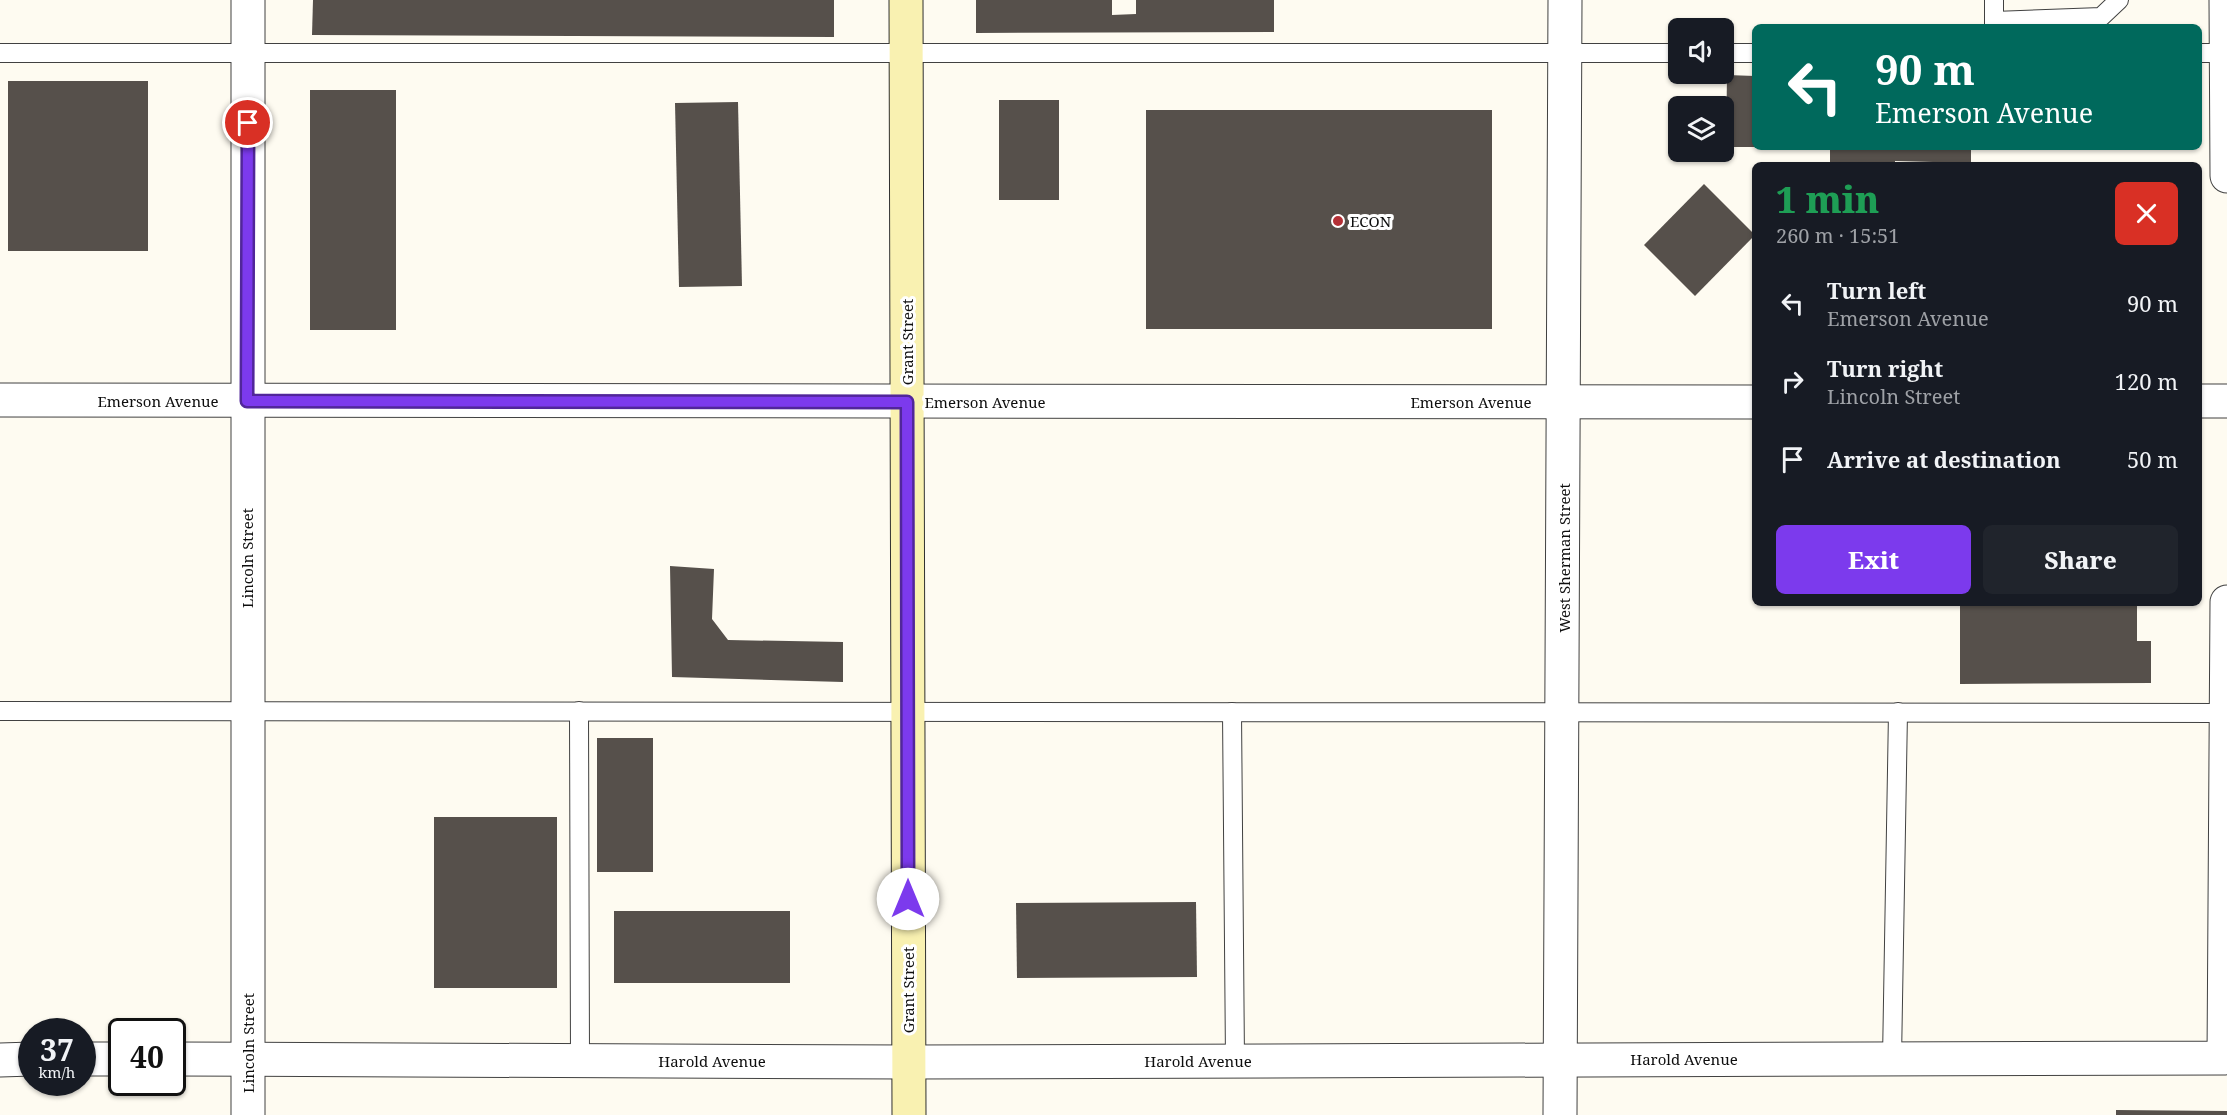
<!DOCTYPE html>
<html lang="en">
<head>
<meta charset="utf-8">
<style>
  :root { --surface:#171b24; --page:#20242c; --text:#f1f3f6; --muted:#9ea1a6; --accent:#7c3aed }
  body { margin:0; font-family:"Noto Serif",serif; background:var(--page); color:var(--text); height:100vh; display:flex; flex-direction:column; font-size:22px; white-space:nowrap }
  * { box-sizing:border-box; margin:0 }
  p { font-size:20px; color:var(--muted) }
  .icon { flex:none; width:33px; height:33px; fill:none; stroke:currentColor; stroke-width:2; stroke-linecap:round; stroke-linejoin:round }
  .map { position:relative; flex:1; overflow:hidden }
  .details { position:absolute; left:1752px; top:162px; width:450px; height:444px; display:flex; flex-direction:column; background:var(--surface); border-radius:9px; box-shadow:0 2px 4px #0004 }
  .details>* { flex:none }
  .guide { position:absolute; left:1752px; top:24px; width:450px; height:126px; border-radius:9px; box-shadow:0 2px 4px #0004; background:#00695c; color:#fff; overflow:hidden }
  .buttons { position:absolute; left:1668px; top:18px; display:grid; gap:12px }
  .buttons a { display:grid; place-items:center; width:66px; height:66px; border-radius:9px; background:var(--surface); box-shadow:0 2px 4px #0004; font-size:30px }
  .speed { position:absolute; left:18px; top:1018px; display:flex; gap:12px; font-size:30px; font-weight:700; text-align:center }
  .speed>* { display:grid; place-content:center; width:78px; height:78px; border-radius:50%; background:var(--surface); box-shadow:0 2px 4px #0004; line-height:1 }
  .speed small { font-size:15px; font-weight:400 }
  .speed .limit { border:3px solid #111; border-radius:9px; background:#fff; color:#111 }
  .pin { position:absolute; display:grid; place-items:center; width:51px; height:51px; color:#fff; margin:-26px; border:3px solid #fff; border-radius:50%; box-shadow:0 2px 6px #0007 }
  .me { position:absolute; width:66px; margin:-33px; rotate:0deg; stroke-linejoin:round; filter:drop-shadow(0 0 4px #0008) }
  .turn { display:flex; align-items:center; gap:21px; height:126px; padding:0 24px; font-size:27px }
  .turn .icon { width:78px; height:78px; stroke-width:2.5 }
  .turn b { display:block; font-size:42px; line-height:51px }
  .round { display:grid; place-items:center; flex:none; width:63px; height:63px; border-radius:9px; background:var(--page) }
  .overview { display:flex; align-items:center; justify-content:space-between; height:102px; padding:0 24px }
  h1 { font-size:36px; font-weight:800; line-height:45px; color:#1e9e55 }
  .button { display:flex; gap:12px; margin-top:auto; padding:12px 24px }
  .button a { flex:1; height:69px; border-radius:9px; background:var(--accent); color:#fff; font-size:24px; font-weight:800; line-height:69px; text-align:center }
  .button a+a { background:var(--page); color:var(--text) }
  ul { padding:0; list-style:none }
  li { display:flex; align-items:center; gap:18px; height:78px; padding:0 24px }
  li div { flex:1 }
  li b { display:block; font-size:22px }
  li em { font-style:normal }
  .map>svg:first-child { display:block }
  .building { fill:#56504b }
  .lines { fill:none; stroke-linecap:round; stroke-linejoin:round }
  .lane-casing { stroke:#414141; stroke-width:20 }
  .street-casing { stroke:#414141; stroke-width:35 }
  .secondary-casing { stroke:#303030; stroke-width:35 }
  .lane { stroke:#fff; stroke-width:18 }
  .street { stroke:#fff; stroke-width:33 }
  .secondary { stroke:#f9f1b1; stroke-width:33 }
  .route-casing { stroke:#51269a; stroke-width:15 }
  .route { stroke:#7c3aed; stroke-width:10 }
  .poi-dot { fill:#b43036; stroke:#fff; stroke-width:2 }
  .labels { text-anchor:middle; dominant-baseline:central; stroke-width:6; stroke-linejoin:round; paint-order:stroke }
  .poi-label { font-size:15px; fill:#0e0e0e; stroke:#fff; text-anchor:start }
  .street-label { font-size:15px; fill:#0e0e0e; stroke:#fff }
</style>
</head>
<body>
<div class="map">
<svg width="2227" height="1115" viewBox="0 0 2227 1115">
  <rect width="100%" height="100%" fill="#fefbf1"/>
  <!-- building -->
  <g class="building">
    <polygon points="313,0 834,0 834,37 312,35"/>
    <polygon points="976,0 1112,0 1112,15 1136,14 1136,0 1274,0 1274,32 976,33"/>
    <polygon points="1727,75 1755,76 1755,147 1726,147"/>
    <rect x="8" y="81" width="140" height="170"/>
    <rect x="310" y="90" width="86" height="240"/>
    <rect x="999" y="100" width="60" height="100"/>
    <polygon points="738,102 742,286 679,287 675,103"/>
    <rect x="1146" y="110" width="346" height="219"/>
    <polygon points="1815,147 1971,147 1971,163 1895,161 1895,165 1830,165 1830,149 1815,149"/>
    <polygon points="1704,184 1755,235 1695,296 1644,245"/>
    <polygon points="670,566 714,569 712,619 728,640 843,642 843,682 672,677"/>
    <polygon points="1960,603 2137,603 2137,641 2151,641 2151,683 1960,684"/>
    <rect x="597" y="738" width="56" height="134"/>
    <rect x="434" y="817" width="123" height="171"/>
    <polygon points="1196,902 1197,977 1017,978 1016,903"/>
    <rect x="614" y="911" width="176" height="72"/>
    <polygon points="2116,1110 2227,1111 2227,1115 2116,1115"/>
  </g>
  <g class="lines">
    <!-- lane casing -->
    <g class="lane-casing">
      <g id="lane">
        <polyline points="1994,0 1994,27"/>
        <polyline points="1994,21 2101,17 2119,0"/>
        <polyline points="0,53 1678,53"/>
        <polyline points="1724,53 1755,53"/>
        <polyline points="2199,53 2227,53"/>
        <polyline points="0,711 2226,713"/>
        <polyline points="579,711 580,1060"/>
        <polyline points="1232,712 1235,1061"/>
        <polyline points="1892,1059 1898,712"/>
      </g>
    </g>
    <!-- street casing -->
    <g class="street-casing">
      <g id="street">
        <polyline points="2226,0 2227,176"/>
        <polyline points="0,400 1755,402"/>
        <polyline points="2199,401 2227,401"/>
        <polyline points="82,1059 122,1059"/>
        <polyline points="172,1059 908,1062 2224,1058 2227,602"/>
        <polyline points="0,1060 32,1059"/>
        <polyline points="248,1115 248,0"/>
        <polyline points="1560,1115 1565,0"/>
      </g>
    </g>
    <!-- secondary casing -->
    <g class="secondary-casing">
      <polyline id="secondary" points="906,0 909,1115"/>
    </g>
    <!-- lane -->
    <use href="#lane" class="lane"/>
    <!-- street -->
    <use href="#street" class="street"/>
    <!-- secondary -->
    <use href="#secondary" class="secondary"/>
  </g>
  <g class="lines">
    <!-- route casing -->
    <g class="route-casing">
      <polyline id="route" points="248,123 247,401 907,402 908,899"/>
    </g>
    <!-- route -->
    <use href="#route" class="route"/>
  </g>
  <!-- markers -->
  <circle class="poi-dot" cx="1338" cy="221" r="6"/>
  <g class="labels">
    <!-- poi labels -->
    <g class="poi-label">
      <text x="1350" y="221">ECON</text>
    </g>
    <!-- street labels -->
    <g class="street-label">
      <text transform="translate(907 342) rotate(-90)">Grant Street</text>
      <text x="158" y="401">Emerson Avenue</text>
      <text x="985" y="402">Emerson Avenue</text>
      <text x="1471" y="402">Emerson Avenue</text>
      <text transform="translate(247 558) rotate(-90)">Lincoln Street</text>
      <text transform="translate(1564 558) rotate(-90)">West Sherman Street</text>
      <text transform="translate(908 990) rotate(-90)">Grant Street</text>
      <text transform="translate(248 1043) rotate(-90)">Lincoln Street</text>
      <text x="1684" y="1059">Harold Avenue</text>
      <text x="712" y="1061">Harold Avenue</text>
      <text x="1198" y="1061">Harold Avenue</text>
    </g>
  </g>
</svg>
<div class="buttons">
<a><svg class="icon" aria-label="sound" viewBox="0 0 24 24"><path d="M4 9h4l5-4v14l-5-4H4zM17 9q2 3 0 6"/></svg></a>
<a><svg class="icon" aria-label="layers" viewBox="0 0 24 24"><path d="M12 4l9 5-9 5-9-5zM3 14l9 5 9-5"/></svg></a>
</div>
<div class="speed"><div>37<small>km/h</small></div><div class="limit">40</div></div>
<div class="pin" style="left:248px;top:123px;background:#d93025"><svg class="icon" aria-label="arrive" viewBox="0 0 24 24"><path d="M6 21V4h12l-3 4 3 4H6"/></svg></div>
<svg class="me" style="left:908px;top:899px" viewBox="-20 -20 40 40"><circle r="19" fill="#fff"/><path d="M0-13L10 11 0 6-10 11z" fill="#7c3aed"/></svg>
<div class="guide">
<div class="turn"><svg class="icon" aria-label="left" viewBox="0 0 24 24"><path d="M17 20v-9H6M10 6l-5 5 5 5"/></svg><div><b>90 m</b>Emerson Avenue</div></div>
</div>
<section class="details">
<div class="overview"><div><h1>1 min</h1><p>260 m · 15:51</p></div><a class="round" style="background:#d93025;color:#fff"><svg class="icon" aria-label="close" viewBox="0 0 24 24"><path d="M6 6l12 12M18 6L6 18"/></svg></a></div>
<ul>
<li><svg class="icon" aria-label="left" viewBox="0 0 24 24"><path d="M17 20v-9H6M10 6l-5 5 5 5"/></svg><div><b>Turn left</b><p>Emerson Avenue</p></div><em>90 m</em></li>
<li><svg class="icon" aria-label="right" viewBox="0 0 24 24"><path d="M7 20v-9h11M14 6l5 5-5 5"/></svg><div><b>Turn right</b><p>Lincoln Street</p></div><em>120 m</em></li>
<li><svg class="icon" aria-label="arrive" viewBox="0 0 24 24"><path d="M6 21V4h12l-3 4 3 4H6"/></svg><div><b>Arrive at destination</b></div><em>50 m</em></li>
</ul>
<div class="button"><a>Exit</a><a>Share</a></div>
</section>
</div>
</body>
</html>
